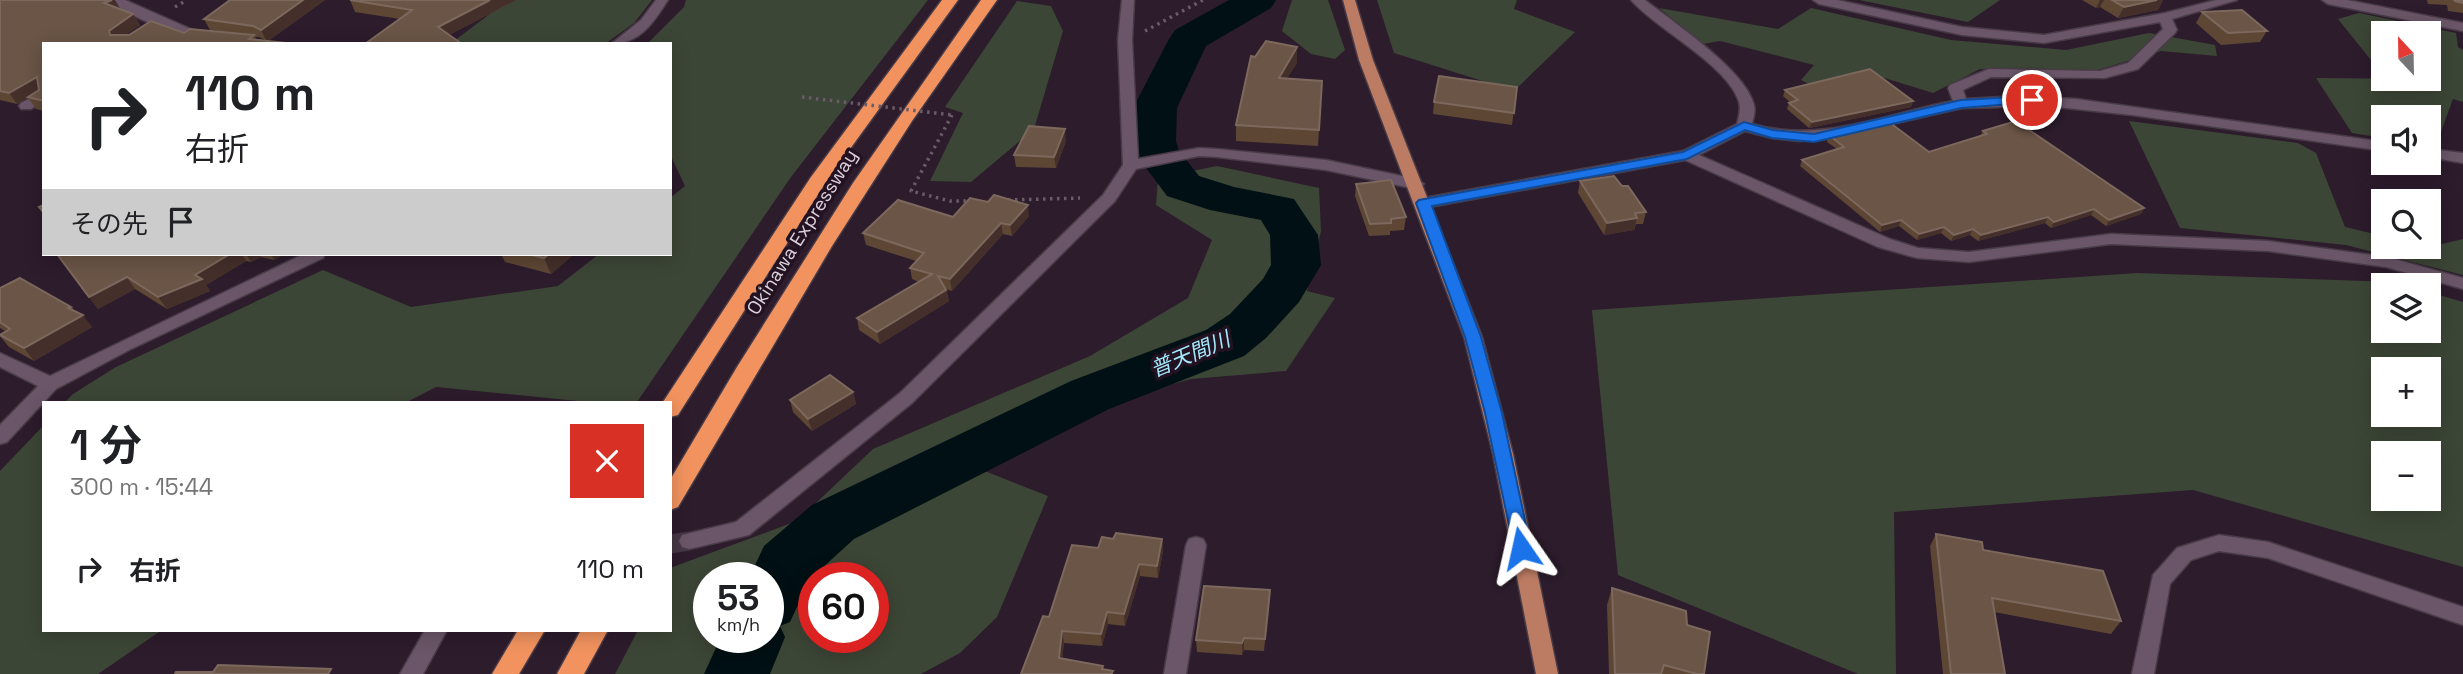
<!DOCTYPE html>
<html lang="ja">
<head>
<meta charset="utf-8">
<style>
  :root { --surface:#fff; --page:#f2f2f2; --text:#202124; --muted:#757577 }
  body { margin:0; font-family:"Space Grotesk","Noto Sans JP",sans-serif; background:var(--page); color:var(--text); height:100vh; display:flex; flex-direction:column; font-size:26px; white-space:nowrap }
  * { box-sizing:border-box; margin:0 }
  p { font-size:23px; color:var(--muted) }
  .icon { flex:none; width:38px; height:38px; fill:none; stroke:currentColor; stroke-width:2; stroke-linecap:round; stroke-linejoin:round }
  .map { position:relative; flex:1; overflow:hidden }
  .sheet { position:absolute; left:42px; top:401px; width:630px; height:231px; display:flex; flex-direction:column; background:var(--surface); border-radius:0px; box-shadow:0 4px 18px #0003 }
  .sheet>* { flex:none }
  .banner { position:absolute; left:42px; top:42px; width:630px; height:214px; border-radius:0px; box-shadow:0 4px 18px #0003; background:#fff; color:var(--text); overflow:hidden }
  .needle { width:46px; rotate:338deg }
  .controls { position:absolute; left:2371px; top:21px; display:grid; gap:14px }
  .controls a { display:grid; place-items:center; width:70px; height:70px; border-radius:0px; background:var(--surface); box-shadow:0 4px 18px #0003; font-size:35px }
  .speed { position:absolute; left:693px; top:562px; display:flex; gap:14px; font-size:35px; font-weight:700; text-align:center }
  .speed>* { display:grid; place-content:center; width:91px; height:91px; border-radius:50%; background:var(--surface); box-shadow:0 4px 18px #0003; line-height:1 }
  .speed small { font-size:18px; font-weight:400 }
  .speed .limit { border:10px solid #d22; background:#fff; color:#111 }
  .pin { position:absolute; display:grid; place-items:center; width:60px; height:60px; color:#fff; margin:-30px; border:4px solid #fff; border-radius:50%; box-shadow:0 2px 7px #0007 }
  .me { position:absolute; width:77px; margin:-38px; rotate:349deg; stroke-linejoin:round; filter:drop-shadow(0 0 5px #0008) }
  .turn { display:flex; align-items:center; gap:24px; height:147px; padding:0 28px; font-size:32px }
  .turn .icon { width:91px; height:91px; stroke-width:2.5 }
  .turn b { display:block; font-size:49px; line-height:60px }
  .then { display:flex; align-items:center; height:66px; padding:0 28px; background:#0003; gap:14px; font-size:26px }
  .round { display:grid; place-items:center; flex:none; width:74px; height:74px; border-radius:0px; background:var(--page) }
  .head { display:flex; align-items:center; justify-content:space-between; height:119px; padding:0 28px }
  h1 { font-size:42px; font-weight:700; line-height:52px }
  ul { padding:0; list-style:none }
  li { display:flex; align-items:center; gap:21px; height:98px; padding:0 28px }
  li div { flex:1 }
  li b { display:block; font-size:26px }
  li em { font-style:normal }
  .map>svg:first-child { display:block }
  .green { fill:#3c4636; fill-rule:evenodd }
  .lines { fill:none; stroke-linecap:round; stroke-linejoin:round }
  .river { fill:#001014; fill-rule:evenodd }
  .street-tunnel { stroke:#473746; stroke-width:19; stroke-dasharray:19 10; stroke-linecap:butt }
  .street-casing { stroke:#483b47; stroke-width:3 }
  .secondary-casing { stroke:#483b47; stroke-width:3 }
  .primary-casing { stroke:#483b47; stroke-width:3 }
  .highway-casing { stroke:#483b47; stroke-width:3 }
  .path { stroke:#6a5b69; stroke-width:3.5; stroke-dasharray:2.5 4.5; stroke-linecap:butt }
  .street { fill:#6a5668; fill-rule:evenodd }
  .secondary { fill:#6a5668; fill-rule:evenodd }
  .primary { fill:#bc7b63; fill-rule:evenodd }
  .highway { fill:#f2935f; fill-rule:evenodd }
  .path-bridge { stroke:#6a5b69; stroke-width:3.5; stroke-dasharray:2.5 4.5; stroke-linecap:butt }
  .wall { fill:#5d4634; fill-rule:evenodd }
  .shaded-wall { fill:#442f2a }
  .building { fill:#6a5546; stroke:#7c685d; stroke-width:2 }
  .route { fill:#1a73e8; stroke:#114b97; stroke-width:2 }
  .labels { text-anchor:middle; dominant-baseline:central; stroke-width:7; stroke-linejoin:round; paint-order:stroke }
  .street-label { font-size:19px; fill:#dbd0da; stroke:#231322 }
  .water-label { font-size:21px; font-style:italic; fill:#a1e9fb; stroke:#231322 }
</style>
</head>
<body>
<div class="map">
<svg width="2463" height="674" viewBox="0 0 2463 674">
  <rect width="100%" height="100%" fill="#2d1c2c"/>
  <!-- green -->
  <g class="green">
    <polygon points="480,0 652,0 634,23 605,44 450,44 495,10"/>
    <polygon points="686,0 928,0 791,177 637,402 588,402 436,387 407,402 65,402 73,394 116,367 323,270 411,307 558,286 599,254 670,254 670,198 685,186 670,154 670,44 647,44 684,7"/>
    <polygon points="1292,0 1328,0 1345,50 1335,59 1311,54 1282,31"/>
    <polygon points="1377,0 1517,0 1514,9 1575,32 1514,91 1394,53"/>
    <polygon points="1859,0 2000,0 1968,22"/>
    <polygon points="1017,1 1051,6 1063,31 1034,129 971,182 930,181 963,113 945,107"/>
    <polygon points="1659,8 1778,29 1811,8 1951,40 2066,50 2149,33 2215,45 2217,56 2161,51 2094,71 1980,69 1933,93 1862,71 1809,84 1801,80 1814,65 1720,41 1703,44"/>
    <polygon points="2359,13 2456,33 2458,47 2463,50 2463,102 2453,99 2436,145 2429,144 2429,117 2384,117 2383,138 2352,133 2316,78 2429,79 2429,33 2384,33 2383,75 2338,19"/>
    <polygon points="2129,121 2298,143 2316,153 2345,227 2383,236 2384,247 2429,247 2463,239 2463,275 2346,245 2180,228"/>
    <path d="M1217,166L1319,188L1321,231L1307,291L1335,298L1286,371L1191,379L984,436L977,468L1048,496L997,617L960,653L921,674H615L638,630H670V568L797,521L873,449L1090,356L1188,298L1212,240L1156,205L1158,178ZM709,578H768V637H709ZM814,578H873V637H814Z"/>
    <path d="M2137,273L2394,282L2407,285H2384V331H2429V292L2463,302V567L2193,490L1894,512L1896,674H1858L1618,575L1592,310ZM2429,369V415H2384V369ZM2429,453V499H2384V453Z"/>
    <polygon points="44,425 44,630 162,630 98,674 0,674 0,471"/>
  </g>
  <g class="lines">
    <!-- river -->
    <polygon class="river" points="1229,0 1276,0 1271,8 1206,46 1177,108 1176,141 1179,151 1199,176 1234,187 1294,199 1318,235 1321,265 1299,302 1266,338 1244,356 1109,409 854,539 810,579 790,622 780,626 785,637 770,674 704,674 721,637 768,637 768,578 749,578 764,546 812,505 1071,381 1206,330 1230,314 1263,279 1271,265 1270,235 1261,220 1210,210 1167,196 1135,153 1132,141 1133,108 1169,39 1175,30"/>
    <!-- street-tunnel -->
    <polyline class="street-tunnel" points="670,544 689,541"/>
    <!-- street casing -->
    <g class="street-casing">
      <g id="street">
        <path d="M108,0H125L193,30L213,33L215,36C200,48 121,13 108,0Z"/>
        <path d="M656,0H668C654,22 640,44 611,44L641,20Z"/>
        <polygon points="1122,0 1134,0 1132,40 1138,159 1199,148 1217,149 1326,160 1416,179 1424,184 1416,189 1326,170 1217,157 1199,156 1136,169 1115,201 912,403 749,535 689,549 682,547 679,541 682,535 736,522 900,393 1103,195 1123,165 1118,40"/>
        <path d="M1631,0H1645C1673,22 1743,69 1753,102C1756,109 1754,116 1752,124C1821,144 1885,114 1953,101L1948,88L1950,85L1989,69L2100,71L2128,63L2163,29L2160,22L2044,43L1962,35L1819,4L1813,0H1837L1962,27L2044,35L2165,13L2216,0H2237L2172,19L2177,30L2175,33L2138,69L2105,78L1991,77L1963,90L1966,99L2019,96L2076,99L2384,142V151L2132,115L2047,106L1962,108L1826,139L1799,141L1772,138L1745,131L1699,155L1890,239L1918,248L1969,252L2111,234L2268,241L2387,257L2463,278V289L2386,267L2268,251L2111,244L1969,262L1917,258L1878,247L1685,160L1424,208L1418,206L1416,203L1424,198L1683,151L1737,124C1739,116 1741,109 1739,102C1728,65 1656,29 1631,0Z"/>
        <polygon points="44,91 44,101 31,109 21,109 19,106 21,103"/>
        <polygon points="2429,149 2463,153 2463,163 2429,157"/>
        <polygon points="304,254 325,254 323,258 129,350 56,389 7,442 0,444 0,425 38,386 0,367 0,353 50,376"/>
        <polygon points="2219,535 2268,542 2463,607 2463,625 2268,558 2219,551 2191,560 2170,584 2154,674 2132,674 2153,575 2177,548"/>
        <polygon points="1196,537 1203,539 1206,545 1186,674 1164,674 1186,545 1189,539"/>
        <polygon points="425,630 447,630 423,674 400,674"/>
      </g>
    </g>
    <!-- secondary casing -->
    <g class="secondary-casing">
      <polygon id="secondary" points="2322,0 2347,0 2463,23 2463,31 2328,4"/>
    </g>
    <!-- primary casing -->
    <g class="primary-casing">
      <polygon id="primary" points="1343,0 1355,0 1373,60 1482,337 1513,454 1558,674 1536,674 1493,454 1464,337 1359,60"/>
    </g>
    <!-- highway casing -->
    <g class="highway-casing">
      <g id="highway">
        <polygon points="942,0 958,0 826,182 678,415 670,417 670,402 663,402 811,177"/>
        <polygon points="981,0 997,0 912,121 832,246 678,507 670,510 670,480 737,367 853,183"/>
        <polygon points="518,630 545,630 519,674 492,674"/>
        <polygon points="581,630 608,630 584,674 557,674"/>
      </g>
    </g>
    <!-- path -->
    <g class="path">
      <polyline points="175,7 187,0"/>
      <polyline points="1145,31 1203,0"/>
      <polyline points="952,115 911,191 950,201 972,201"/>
      <polyline points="1008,200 1080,198"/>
    </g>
    <!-- street -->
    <use href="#street" class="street"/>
    <!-- secondary -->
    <use href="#secondary" class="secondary"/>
    <!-- primary -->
    <use href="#primary" class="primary"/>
    <!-- highway -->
    <use href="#highway" class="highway"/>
    <!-- path-bridge -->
    <polyline class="path-bridge" points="802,97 952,115"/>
  </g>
  <!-- wall -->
  <g class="wall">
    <path d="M0,0L121,10L133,14L140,25L125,35L232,33L210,30L204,19L230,0H325L268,41L44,44V111L36,109L28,98L17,104L0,100ZM255,37H259L265,40L256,39Z"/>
    <polygon points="350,0 516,0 449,35 400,19 355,12"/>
    <polygon points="2082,0 2163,0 2158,10 2118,18 2100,7 2096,8"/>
    <polygon points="2427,0 2463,0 2463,13 2448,11 2447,5 2428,4"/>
    <polygon points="2202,12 2267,31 2260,42 2221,45 2196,23"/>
    <polygon points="1297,63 1287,78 1322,81 1318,146 1236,141 1236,125"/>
    <polygon points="1517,87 1512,125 1433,114 1434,102"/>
    <polygon points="1785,90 1913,101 1911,107 1809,128 1787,109 1789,103 1791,103 1783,96"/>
    <polygon points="1983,131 2144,208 2141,214 2106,226 2091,215 2051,228 2045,223 1978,241 1970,235 1951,241 1941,233 1917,240 1899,226 1880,232 1800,166 1802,160 1837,149 1827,142 1829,135 1929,152 1980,136"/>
    <polygon points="1066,141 1056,168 1016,167 1014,155"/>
    <polygon points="1580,181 1622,186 1646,212 1643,224 1636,224 1634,230 1604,235 1578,193"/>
    <polygon points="1356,184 1406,217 1404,230 1390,231 1390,235 1369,236 1355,196"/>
    <polygon points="1029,216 1012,236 1003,234 952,291 946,289 949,301 880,344 859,330 857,318 919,282 912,279 910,268 916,261 866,245 863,233 953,217"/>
    <polygon points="57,254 284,254 274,260 261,257 251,262 246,261 206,285 210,291 167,309 135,289 98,309"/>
    <polygon points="501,254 574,254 551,274 505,262"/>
    <polygon points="0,288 71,307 92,327 34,361 9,347 0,336 5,331 0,328"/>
    <polygon points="853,392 856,404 812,431 793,412 790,400"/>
    <polygon points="1936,534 1983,550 2121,621 2111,634 1994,612 2005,674 1943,674 1930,546"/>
    <polygon points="1113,539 1162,539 1163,551 1158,578 1140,576 1125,626 1108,624 1102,646 1064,643 1062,659 1113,671 1113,674 1021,674 1049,617 1098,548"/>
    <polygon points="1612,588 1687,625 1704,674 1609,674 1607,605"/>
    <polygon points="1269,602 1264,651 1244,650 1242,655 1197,652 1196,640"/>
  </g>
  <!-- shaded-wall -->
  <g class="shaded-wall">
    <polygon points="112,0 115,0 121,10 104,3"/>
    <polygon points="303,0 325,0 267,42 261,30"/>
    <polygon points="490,0 516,0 443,38 438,27"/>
    <polygon points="2100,0 2104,0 2100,7 2096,8"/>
    <polygon points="2157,0 2163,0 2158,10 2118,18 2124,7"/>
    <polygon points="133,14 140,25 116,42 110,35 109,31"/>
    <polygon points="1297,47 1297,63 1278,93 1279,78"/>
    <polygon points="37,77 44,89 17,104 9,93"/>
    <polygon points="1913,101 1911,107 1809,128 1812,122"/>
    <polygon points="1065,129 1066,141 1056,168 1054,157"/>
    <polygon points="1028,205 1029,216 1012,236 1010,225"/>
    <polygon points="2144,208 2141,214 2106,226 2109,220"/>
    <polygon points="2094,209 2091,215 2051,228 2054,222"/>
    <polygon points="2048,217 2045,223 1978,241 1981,235"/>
    <polygon points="1637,218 1634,230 1604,235 1607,223"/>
    <polygon points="1901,220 1899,226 1880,232 1882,225"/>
    <polygon points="1001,223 1003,234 952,291 950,279"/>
    <polygon points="1944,227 1941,233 1917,240 1919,234"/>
    <polygon points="1973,229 1970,235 1951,241 1954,235"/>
    <polygon points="230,254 242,254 246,261 206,285 210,291 167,309 158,297"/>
    <polygon points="246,254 260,254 261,257 251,262"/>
    <polygon points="271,254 284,254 274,260"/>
    <polygon points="549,254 574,254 551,274 544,258"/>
    <polygon points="127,277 135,289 98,309 89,297"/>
    <polygon points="946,290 949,301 880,344 877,332"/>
    <polygon points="71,307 79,317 83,315 92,327 34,361 24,348"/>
    <polygon points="853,392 856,404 812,431 808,419"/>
    <polygon points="1162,539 1163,551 1158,578 1157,566"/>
    <polygon points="1139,564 1140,576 1125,626 1124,614"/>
    <polygon points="1107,612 1108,624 1102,646 1101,634"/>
    <polygon points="1062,631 1064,643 1061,670 1059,658"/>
    <polygon points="1244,638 1244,650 1242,655 1242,643"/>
  </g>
  <!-- building -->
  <g class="building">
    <polygon points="0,0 112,0 104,3 133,14 109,31 110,35 129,35 151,21 184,33 190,29 254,35 249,39 295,44 44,44 44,101 28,97 39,90 37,77 9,93 0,91"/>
    <polygon points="230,0 303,0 261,30 253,26 204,19"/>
    <polygon points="350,0 490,0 438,27 462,44 365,44 412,10"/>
    <polygon points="2112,0 2157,0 2124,7"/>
    <polygon points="2454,0 2463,0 2463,3 2455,1"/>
    <polygon points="2242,10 2267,31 2228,33 2202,12"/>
    <polygon points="1266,41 1297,47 1279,78 1322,81 1319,130 1236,125 1251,56 1255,57"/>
    <polygon points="1870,69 1913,101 1812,122 1789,103 1798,100 1785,90"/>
    <polygon points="1439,76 1517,87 1514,113 1434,102"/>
    <polygon points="2016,121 2144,208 2109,220 2094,209 2054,222 2048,217 1981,235 1973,229 1954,235 1944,227 1919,234 1901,220 1882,225 1802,160 1844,147 1829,135 1889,122 1929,152 1987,134 1983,131"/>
    <polygon points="1029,126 1065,129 1054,157 1014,155"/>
    <polygon points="1614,176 1622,186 1628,186 1646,212 1635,213 1637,218 1607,223 1580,181"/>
    <polygon points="1391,180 1406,217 1391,219 1391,223 1370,224 1356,184"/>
    <polygon points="994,195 1028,205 1010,225 1001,223 950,279 938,276 946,290 877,332 857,318 932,274 910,268 924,253 863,233 898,200 953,217 970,198 988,202"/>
    <polygon points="44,205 44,213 39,207"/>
    <polygon points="57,254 230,254 195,275 202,279 158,297 127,277 89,297"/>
    <polygon points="527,254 549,254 544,258"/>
    <polygon points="20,278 71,307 68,308 83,315 24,348 0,335 10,329 0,322 0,288"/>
    <polygon points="830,375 853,392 808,419 790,400"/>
    <polygon points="1116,533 1162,539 1157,566 1139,564 1124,614 1107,612 1101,634 1062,631 1059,658 1103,666 1102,669 1113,671 1111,674 1021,674 1043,616 1049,617 1072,545 1098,548 1102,537 1113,539"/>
    <polygon points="1936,534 1982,542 1983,550 2103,571 2121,621 1992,598 2005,674 1951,674"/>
    <polygon points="1204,586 1270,590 1265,639 1244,638 1242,643 1196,640"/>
    <polygon points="1612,588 1686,611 1687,625 1710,632 1704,674 1697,674 1664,665 1661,674 1615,674"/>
    <polygon points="218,665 331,669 328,674 175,674 176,672 213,672"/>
  </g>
  <!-- route -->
  <polygon class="route" points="2032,96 2036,97 2036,102 1961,108 1814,142 1772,138 1745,130 1687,159 1432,206 1481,337 1502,413 1531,548 1528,553 1521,556 1515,553 1485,413 1465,337 1416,203 1419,200 1683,152 1744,122 1773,130 1814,134 1961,100"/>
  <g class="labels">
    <!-- street labels -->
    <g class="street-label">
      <text transform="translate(802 232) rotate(-58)">Okinawa Expressway</text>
    </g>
    <!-- water labels -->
    <g class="water-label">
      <text transform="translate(1190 354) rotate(-23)">普天間川</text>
    </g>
  </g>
</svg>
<div class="controls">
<a><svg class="needle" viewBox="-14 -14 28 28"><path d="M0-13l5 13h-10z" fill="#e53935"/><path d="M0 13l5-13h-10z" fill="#757577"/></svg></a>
<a><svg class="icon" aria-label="sound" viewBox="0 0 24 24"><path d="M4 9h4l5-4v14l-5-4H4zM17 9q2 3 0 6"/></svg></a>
<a><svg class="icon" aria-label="search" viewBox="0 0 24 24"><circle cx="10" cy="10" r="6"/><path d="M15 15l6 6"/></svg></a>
<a><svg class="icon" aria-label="layers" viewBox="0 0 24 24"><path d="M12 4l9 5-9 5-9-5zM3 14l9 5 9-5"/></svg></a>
<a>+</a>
<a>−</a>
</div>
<div class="speed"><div>53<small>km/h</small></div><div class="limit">60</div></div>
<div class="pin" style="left:2032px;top:100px;background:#d93025"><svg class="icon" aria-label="arrive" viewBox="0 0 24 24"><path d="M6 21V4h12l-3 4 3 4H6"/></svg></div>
<svg class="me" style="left:1521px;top:548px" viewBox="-20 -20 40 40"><path d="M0-17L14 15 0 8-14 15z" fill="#1a73e8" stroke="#fff" stroke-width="4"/></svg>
<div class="banner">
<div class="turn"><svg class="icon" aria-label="right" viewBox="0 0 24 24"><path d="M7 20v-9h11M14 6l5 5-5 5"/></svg><div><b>110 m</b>右折</div></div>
<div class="then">その先<svg class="icon" aria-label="arrive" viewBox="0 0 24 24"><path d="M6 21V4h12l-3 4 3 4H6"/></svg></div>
</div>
<section class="sheet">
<div class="head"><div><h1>1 分</h1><p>300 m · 15:44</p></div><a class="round" style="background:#d93025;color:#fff"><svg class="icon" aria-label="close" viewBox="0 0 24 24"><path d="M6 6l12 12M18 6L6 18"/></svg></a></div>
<ul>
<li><svg class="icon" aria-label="right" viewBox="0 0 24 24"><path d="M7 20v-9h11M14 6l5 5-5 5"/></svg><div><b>右折</b></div><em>110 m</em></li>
</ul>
</section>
</div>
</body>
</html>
